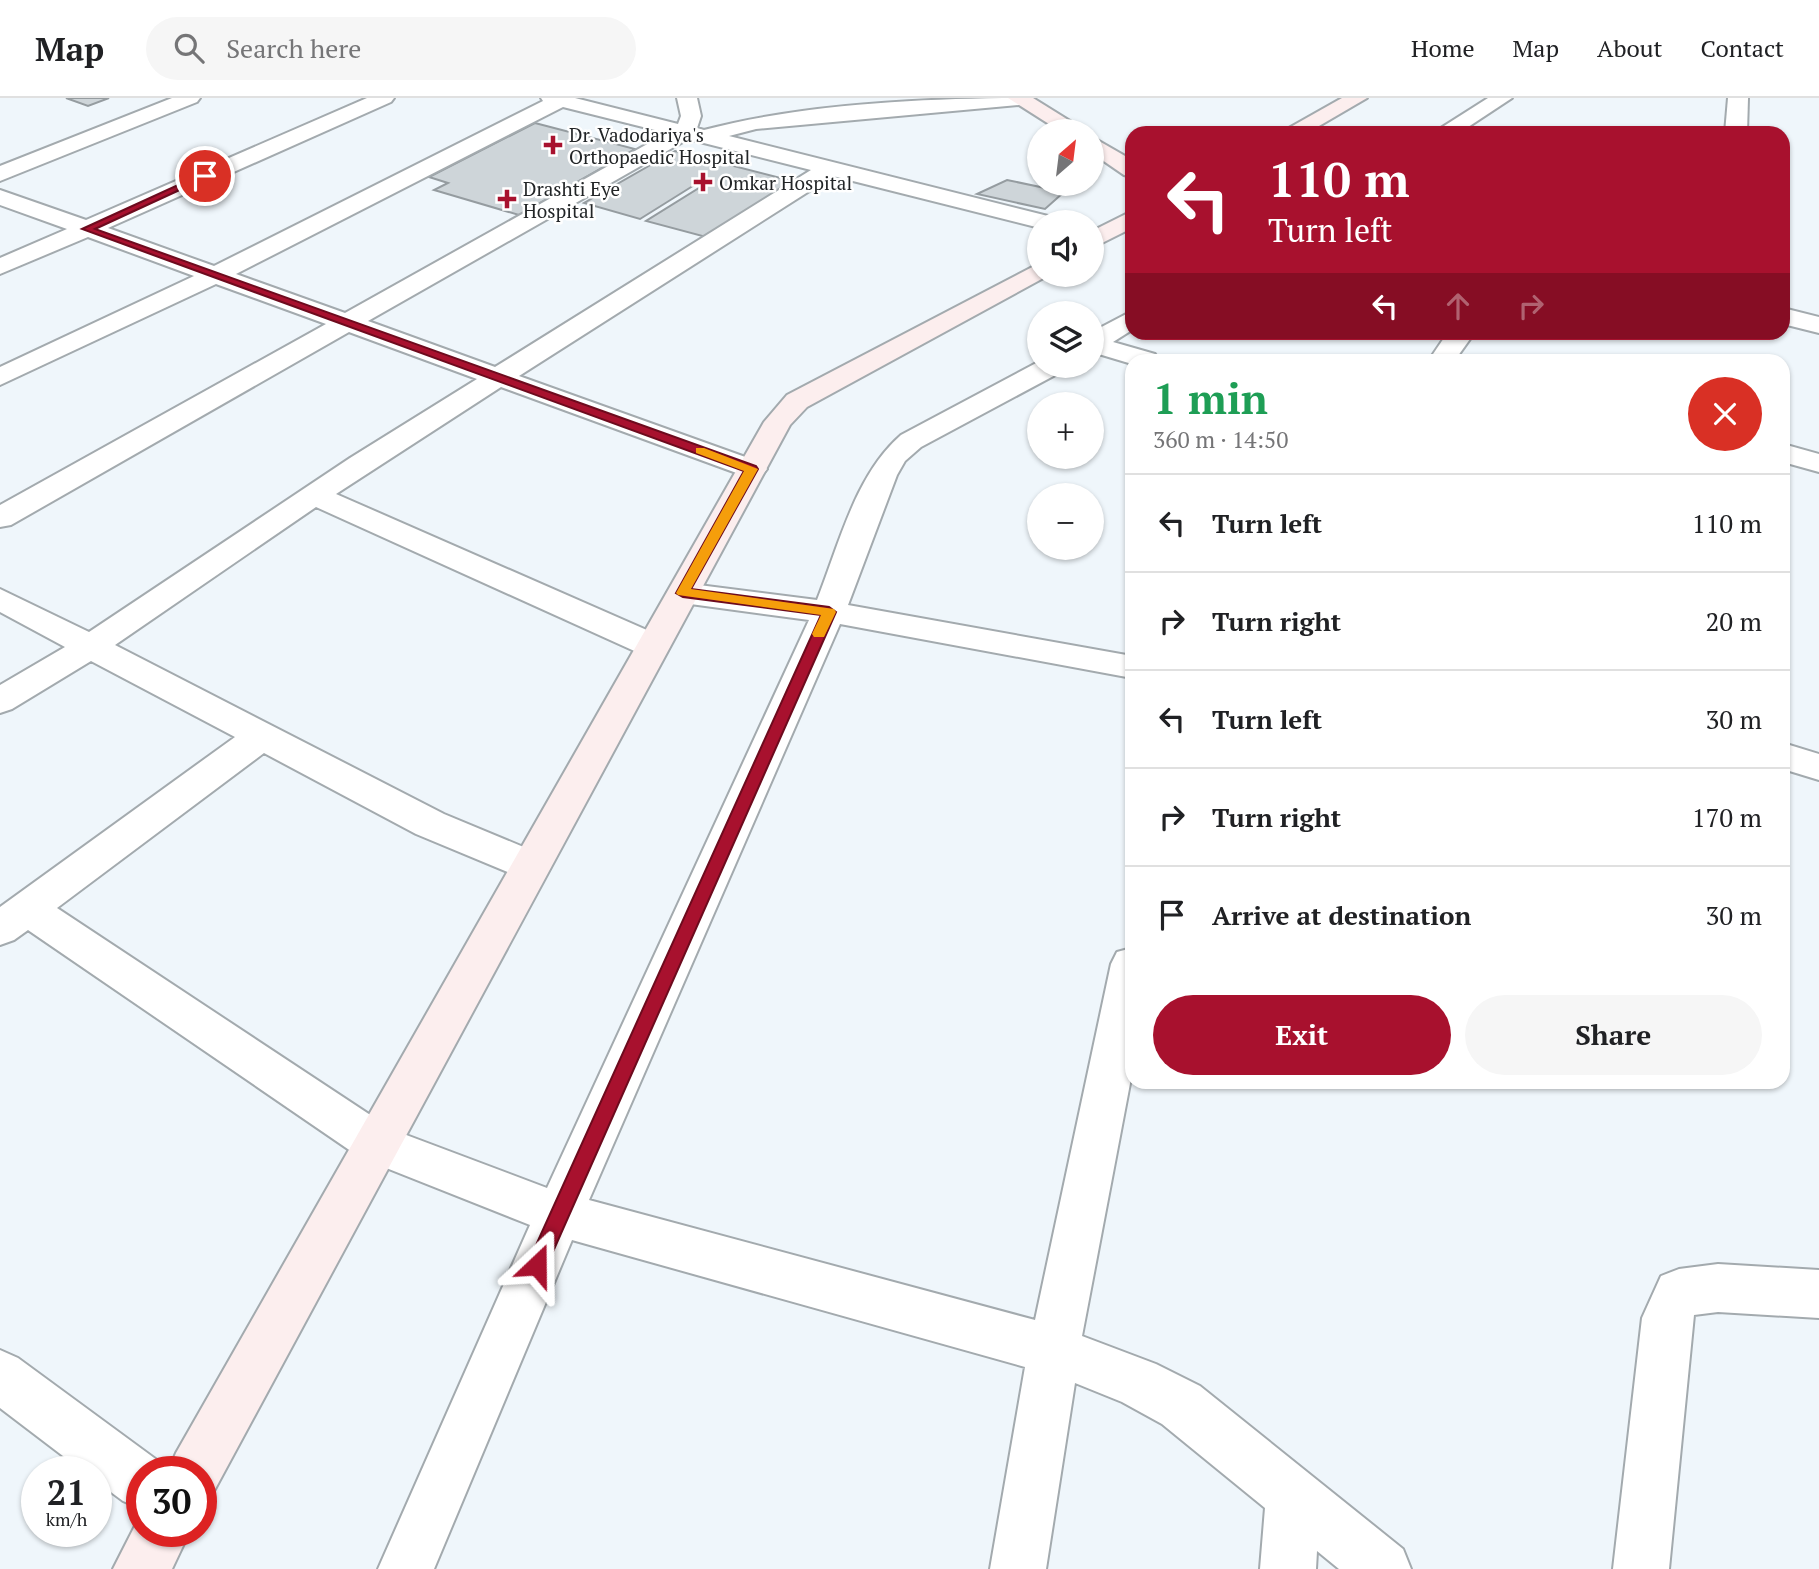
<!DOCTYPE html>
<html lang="en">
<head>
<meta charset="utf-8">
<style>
  :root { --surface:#fff; --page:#f6f6f6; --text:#202124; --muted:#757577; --line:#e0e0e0; --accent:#a8112e }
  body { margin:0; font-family:"PT Serif",serif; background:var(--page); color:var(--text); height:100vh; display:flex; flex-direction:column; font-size:26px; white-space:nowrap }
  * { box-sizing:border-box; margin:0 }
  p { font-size:23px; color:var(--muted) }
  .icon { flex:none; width:38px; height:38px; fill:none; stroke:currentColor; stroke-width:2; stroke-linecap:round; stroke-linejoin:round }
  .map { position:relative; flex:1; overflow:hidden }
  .drawer { position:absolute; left:1125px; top:256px; width:665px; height:735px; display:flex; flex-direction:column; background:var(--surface); border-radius:21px; box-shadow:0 2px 5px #0004 }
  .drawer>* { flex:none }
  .top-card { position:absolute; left:1125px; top:28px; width:665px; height:214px; border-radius:21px; box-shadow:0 2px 5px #0004; background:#a8112e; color:#fff; overflow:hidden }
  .needle { width:46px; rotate:28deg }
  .tools { position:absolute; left:1027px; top:21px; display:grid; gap:14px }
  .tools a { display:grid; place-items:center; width:77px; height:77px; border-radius:50%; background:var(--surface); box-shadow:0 2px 5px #0004; font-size:35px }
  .speed { position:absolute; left:21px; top:1358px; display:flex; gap:14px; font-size:35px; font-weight:700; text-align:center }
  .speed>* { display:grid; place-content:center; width:91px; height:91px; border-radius:50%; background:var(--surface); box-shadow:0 2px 5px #0004; line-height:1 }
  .speed small { font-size:18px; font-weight:400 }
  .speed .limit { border:10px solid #d22; background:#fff; color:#111 }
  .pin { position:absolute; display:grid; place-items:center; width:60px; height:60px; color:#fff; margin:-30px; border:4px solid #fff; border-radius:50%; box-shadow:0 2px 7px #0007 }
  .me { position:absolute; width:77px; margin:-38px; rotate:23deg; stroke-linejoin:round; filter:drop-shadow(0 0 5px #0008) }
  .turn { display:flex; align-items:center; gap:24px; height:147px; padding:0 28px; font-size:32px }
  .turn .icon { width:91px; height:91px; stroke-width:2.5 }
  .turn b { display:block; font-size:49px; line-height:60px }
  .lanes { display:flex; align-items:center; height:66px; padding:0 28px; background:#0003; justify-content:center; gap:35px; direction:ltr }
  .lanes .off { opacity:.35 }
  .round { display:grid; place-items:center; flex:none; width:74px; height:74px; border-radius:37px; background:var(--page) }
  .head { display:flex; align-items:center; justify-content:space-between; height:119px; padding:0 28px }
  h1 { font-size:42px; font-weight:700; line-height:52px; color:#1e9e55 }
  .button { display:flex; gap:14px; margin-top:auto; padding:14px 28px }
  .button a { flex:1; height:80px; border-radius:42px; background:var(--accent); color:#fff; font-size:28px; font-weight:700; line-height:80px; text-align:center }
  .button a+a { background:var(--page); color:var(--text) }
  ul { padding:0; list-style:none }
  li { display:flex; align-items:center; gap:21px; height:98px; padding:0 28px; border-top:2px solid var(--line) }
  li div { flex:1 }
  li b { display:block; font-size:26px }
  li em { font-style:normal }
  header { display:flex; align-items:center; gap:42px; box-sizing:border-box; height:98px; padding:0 35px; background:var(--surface); border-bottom:2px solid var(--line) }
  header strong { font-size:33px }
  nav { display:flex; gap:38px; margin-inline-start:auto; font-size:24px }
  .search { width:490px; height:63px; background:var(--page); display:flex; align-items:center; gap:18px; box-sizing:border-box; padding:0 24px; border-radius:38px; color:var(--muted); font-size:26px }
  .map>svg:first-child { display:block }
  .building { fill:#ced5d9; stroke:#959ca0; stroke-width:2 }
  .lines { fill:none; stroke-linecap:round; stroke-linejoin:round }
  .street-casing { stroke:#a3aaae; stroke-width:4 }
  .secondary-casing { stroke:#a3aaae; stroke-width:4 }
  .street { fill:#fff; fill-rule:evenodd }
  .secondary { fill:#fceeee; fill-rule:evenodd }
  .route { fill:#a8112e; stroke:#6d0b1e; stroke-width:2 }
  .slow { fill:#f59e0b }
  .poi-dot { fill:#a8112e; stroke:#fff; stroke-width:2.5 }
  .labels { text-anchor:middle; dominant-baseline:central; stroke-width:5; stroke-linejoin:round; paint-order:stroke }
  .far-poi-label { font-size:19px; fill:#222527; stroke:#fff; text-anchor:start }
</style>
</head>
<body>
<header>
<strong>Map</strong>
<div class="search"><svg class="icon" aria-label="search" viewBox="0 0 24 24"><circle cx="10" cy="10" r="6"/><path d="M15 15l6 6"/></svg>Search here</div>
<nav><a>Home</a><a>Map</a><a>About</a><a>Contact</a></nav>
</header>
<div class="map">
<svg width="1819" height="1471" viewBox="0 0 1819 1471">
  <rect width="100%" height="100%" fill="#eff6fb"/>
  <!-- building -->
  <g class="building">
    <polygon points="66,0 109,0 88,8"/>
    <polygon points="535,25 635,51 519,117 434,92 448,85 429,79"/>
    <polygon points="675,53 792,83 706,139 646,123 702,88 696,86 640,121 584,105"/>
    <polygon points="1007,82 1064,94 1045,111 977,96"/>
  </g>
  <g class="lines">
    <!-- street casing -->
    <g class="street-casing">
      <g id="street">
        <polygon points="172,0 200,0 197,4 0,83 0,68"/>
        <path d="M367,0H394L391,4L108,130L214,168L543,3L541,0H575L678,26L681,18L677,0H697L701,18L697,30L704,32C802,6 926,0 1028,0L1026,5L1019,7L756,31L729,38L1052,119L1056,124H1040V130L833,78L519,278L762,365L767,371L762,377L752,380L742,377L501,289L336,396L665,540L670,548L665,556L653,559L641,556L316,409L115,547L444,716L545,758L551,768L545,778L531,783L517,778L416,736L264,655L57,810L393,1032L547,1090L809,522L683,505L672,502L667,495L672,488L683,485L817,502C839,447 855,377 901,337L1040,263V268H1064L1061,274L921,349L905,363L897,377L848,507L1132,558V580L840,526L589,1102L1035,1222L1111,866L1117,854L1132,850V975L1082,1238L1156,1266L1200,1288L1403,1451L1411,1471H1339L1317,1453L1316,1471H1260L1265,1410L1162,1326L1122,1304L1075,1285L1046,1471H990L1025,1269L572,1142L434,1471H378L530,1127L361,1060L28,832L14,842L0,847V809L235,639L91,563L12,611L0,615V587L65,549L0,514V491L89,534L350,360L477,281L349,234L11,427L0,429V407L326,226L216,186L0,287V269L194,178L88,139L0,176V160L67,131L0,107V92L86,122ZM563,9L667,35L345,215L236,176ZM688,41L811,72L495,269L368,223Z"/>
        <polygon points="1488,0 1512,0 1459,35 1433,35"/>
        <polygon points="1728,0 1748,0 1747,35 1725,35"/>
        <polygon points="1783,210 1819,219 1819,235 1783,226"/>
        <polygon points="1132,213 1132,232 1113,244 1155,256 1159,262 1132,262 1132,266 1092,254 1092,234"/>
        <polygon points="1448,234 1475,234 1455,262 1429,262"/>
        <polygon points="1783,346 1819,356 1819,374 1783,364"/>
        <polygon points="1783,645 1819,656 1819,682 1783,671"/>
        <polygon points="1718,1166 1819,1172 1819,1220 1718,1214 1694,1217 1669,1471 1613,1471 1642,1220 1661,1178 1679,1171"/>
        <polygon points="0,1252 18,1260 161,1365 165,1374 142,1374 142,1411 123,1403 96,1383 96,1374 84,1374 0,1310"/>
      </g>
    </g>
    <!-- secondary casing -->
    <g class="secondary-casing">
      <g id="secondary">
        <polygon points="1008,0 1033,0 1086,33 1060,33"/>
        <polygon points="1342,0 1367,0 1307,35 1280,35"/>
        <polygon points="1092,39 1132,62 1132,79 1124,77 1092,55"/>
        <polygon points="1132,113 1132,130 1092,150 1092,133"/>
        <polygon points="1040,165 1040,177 1049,177 807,309 790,327 214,1393 201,1399 201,1374 168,1374 176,1355 764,324 787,297"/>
        <polygon points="142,1414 142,1433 190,1433 172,1471 113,1471"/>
      </g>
    </g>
    <!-- street -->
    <use href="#street" class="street"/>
    <!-- secondary -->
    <use href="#secondary" class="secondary"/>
  </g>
  <!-- route -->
  <polygon class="route" points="202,76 210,78 95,131 756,368 758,371 691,491 829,509 836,514 544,1174 537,1177 530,1174 527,1167 821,517 683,499 676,495 744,373 82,131"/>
  <!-- slow -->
  <polygon class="slow" points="696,350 704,350 758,371 691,491 834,511 836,514 824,539 814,539 812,536 821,517 678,497 676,495 744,373 696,355"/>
  <!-- markers -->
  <g class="poi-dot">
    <path d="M549.5 36.5h7v7h7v7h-7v7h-7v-7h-7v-7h7z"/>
    <path d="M699.5 73.5h7v7h7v7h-7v7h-7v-7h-7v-7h7z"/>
    <path d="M503.5 90.5h7v7h7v7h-7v7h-7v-7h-7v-7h7z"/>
  </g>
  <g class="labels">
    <!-- far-poi labels -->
    <g class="far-poi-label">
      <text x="569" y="36">Dr. Vadodariya's<tspan x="569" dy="22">Orthopaedic Hospital</tspan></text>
      <text x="719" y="84">Omkar Hospital</text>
      <text x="523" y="90">Drashti Eye<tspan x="523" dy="22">Hospital</tspan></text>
    </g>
  </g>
</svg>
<div class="tools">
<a><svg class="needle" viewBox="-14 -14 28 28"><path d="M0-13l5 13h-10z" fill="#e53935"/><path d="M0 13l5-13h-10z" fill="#757577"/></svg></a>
<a><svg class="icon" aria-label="sound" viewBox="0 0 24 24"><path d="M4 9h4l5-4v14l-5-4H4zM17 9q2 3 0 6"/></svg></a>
<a><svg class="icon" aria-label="layers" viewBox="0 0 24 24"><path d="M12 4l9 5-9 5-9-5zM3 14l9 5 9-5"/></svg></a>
<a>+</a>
<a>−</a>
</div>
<div class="speed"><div>21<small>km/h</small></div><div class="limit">30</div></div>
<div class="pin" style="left:205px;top:78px;background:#d93025"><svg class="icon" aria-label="arrive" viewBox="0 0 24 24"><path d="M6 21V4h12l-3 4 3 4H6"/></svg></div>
<svg class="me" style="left:537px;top:1167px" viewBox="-20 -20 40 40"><path d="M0-17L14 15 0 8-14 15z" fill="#a8112e" stroke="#fff" stroke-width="4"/></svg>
<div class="top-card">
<div class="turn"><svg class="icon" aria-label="left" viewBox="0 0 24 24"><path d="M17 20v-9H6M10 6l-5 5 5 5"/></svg><div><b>110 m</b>Turn left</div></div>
<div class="lanes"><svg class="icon" aria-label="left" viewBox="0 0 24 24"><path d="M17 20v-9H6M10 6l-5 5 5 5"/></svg><svg class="icon off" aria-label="ahead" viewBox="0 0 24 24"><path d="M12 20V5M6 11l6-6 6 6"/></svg><svg class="icon off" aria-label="right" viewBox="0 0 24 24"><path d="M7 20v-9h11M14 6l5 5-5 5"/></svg></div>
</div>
<section class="drawer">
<div class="head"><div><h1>1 min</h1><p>360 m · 14:50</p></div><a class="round" style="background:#d93025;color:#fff"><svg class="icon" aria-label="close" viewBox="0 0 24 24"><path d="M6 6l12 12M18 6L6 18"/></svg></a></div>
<ul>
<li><svg class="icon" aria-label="left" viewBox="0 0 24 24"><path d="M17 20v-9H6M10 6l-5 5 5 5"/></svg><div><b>Turn left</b></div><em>110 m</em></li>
<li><svg class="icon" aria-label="right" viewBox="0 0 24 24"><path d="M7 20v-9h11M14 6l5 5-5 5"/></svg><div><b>Turn right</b></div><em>20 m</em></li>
<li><svg class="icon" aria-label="left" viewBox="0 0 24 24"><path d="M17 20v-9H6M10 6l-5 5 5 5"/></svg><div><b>Turn left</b></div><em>30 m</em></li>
<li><svg class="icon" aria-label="right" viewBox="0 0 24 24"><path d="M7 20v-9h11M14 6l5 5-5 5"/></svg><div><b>Turn right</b></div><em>170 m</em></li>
<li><svg class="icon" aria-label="arrive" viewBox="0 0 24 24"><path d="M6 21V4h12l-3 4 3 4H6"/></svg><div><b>Arrive at destination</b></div><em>30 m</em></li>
</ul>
<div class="button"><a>Exit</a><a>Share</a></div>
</section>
</div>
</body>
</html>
